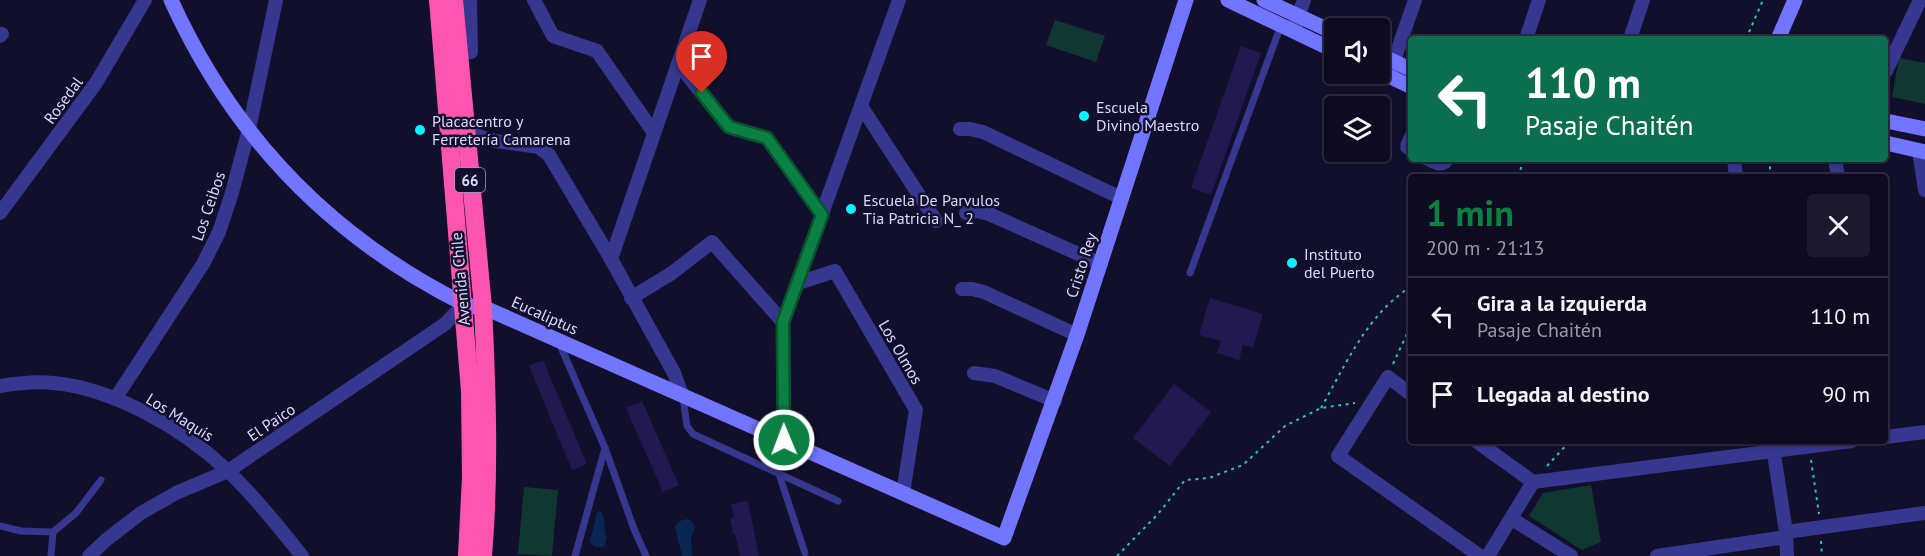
<!DOCTYPE html>
<html lang="es">
<head>
<meta charset="utf-8">
<style>
  :root { --surface:#0e0b21; --page:#1c192e; --text:#f1f3f6; --muted:#9b9ba5; --line:#2e2b3f; --accent:#0b8043 }
  body { margin:0; font-family:"PT Sans",sans-serif; background:var(--page); color:var(--text); height:100vh; display:flex; flex-direction:column; font-size:22px; white-space:nowrap }
  * { box-sizing:border-box; margin:0 }
  p { font-size:20px; color:var(--muted) }
  .icon { flex:none; width:33px; height:33px; fill:none; stroke:currentColor; stroke-width:2; stroke-linecap:round; stroke-linejoin:round }
  .map { position:relative; flex:1; overflow:hidden }
  .panel { position:absolute; left:1408px; top:174px; width:480px; height:270px; display:flex; flex-direction:column; background:var(--surface); border-radius:6px; box-shadow:0 2px 4px #0004,0 0 0 2px var(--line) }
  .panel>* { flex:none }
  .top-card { position:absolute; left:1408px; top:36px; width:480px; height:126px; border-radius:6px; box-shadow:0 2px 4px #0004,0 0 0 2px var(--line); background:#0b6e4f; color:#fff; overflow:hidden }
  .controls { position:absolute; left:1324px; top:18px; display:grid; gap:12px }
  .controls a { display:grid; place-items:center; width:66px; height:66px; border-radius:6px; background:var(--surface); box-shadow:0 2px 4px #0004,0 0 0 2px var(--line); font-size:30px }
  .pin { position:absolute; display:grid; place-items:center; width:51px; height:51px; color:#fff; margin:-62px -26px; border-radius:50% 50% 50% 0; rotate:-45deg; box-shadow:0 0 6px #0007 }
  .pin .icon { rotate:45deg }
  .me { position:absolute; width:66px; margin:-33px; rotate:359deg; stroke-linejoin:round; filter:drop-shadow(0 0 4px #0008) }
  .turn { display:flex; align-items:center; gap:21px; height:126px; padding:0 18px; font-size:27px }
  .turn .icon { width:78px; height:78px; stroke-width:2.5 }
  .turn b { display:block; font-size:42px; line-height:51px }
  .round { display:grid; place-items:center; flex:none; width:63px; height:63px; border-radius:6px; background:var(--page) }
  .summary { display:flex; align-items:center; justify-content:space-between; height:102px; padding:0 18px }
  h1 { font-size:36px; font-weight:700; line-height:45px; color:var(--accent) }
  ul { padding:0; list-style:none }
  li { display:flex; align-items:center; gap:18px; height:78px; padding:0 18px; border-top:2px solid var(--line) }
  li div { flex:1 }
  li b { display:block; font-size:22px }
  li em { font-style:normal }
  .map>svg:first-child { display:block }
  .green { fill:#113733 }
  .water { fill:#082752 }
  .building { fill:#21194f }
  .lines { fill:none; stroke-linecap:round; stroke-linejoin:round }
  .path { stroke:#25c7b4; stroke-width:2; stroke-dasharray:3 4.5; stroke-linecap:butt }
  .lane { stroke:#36378f; stroke-width:7 }
  .street { stroke:#36378f; stroke-width:14 }
  .secondary { stroke:#7175ff; stroke-width:15 }
  .highway { stroke:#ff55b0; stroke-width:18 }
  .route-casing { stroke:#07532c; stroke-width:15 }
  .route { stroke:#0b8043; stroke-width:10 }
  .poi-dot { fill:#06f4ff; stroke:#120f2c; stroke-width:2 }
  .labels { text-anchor:middle; dominant-baseline:central; stroke-width:5; stroke-linejoin:round; paint-order:stroke }
  .shield { fill:#120f2c; stroke:#9f9dc0; stroke-width:1.5 }
  .shield-label { font-size:15px; font-weight:bold; fill:#dcdaff }
  .street-label { font-size:16px; fill:#dcdaff; stroke:#120f2c }
  .poi-label { font-size:16px; fill:#dcdaff; stroke:#120f2c; text-anchor:start }
</style>
</head>
<body>
<div class="map">
<svg width="1925" height="556" viewBox="0 0 1925 556">
  <rect width="100%" height="100%" fill="#120f2c"/>
  <!-- green -->
  <g class="green">
    <polygon points="1055,20 1105,36 1096,62 1046,45"/>
    <polygon points="1899,58 1925,63 1925,104 1892,97"/>
    <polygon points="1591,485 1601,542 1582,550 1529,516 1543,493"/>
    <polygon points="524,487 558,490 552,556 518,554"/>
  </g>
  <!-- water -->
  <g class="water">
    <path d="M597,512H601C607,519 602,530 607,538L604,547C597,548 594,547 590,542Z"/>
    <path d="M689,519L695,526L691,538L692,556H682L675,527C678,520 682,520 689,519Z"/>
  </g>
  <!-- building -->
  <g class="building">
    <polygon points="1241,46 1261,53 1211,195 1191,188"/>
    <polygon points="1210,298 1263,314 1253,348 1243,345 1239,360 1217,353 1221,341 1199,335"/>
    <polygon points="543,360 587,464 572,470 529,366"/>
    <polygon points="1174,384 1211,412 1170,466 1133,438"/>
    <polygon points="642,401 679,485 663,492 626,408"/>
    <polygon points="748,501 759,556 740,556 735,534 733,534 730,518 734,518 731,504"/>
  </g>
  <g class="lines">
    <!-- path -->
    <g class="path">
      <polyline points="1746,39 1763,0"/>
      <polyline points="1769,159 1771,177"/>
      <polyline points="1518,177 1524,159"/>
      <polyline points="1393,364 1412,323"/>
      <path d="M1321,408C1346,364 1367,314 1412,286"/>
      <polyline points="1811,460 1819,514"/>
      <polyline points="1547,466 1570,441"/>
      <polyline points="1821,541 1822,556"/>
      <polyline points="1117,556 1158,514 1185,480 1209,478 1243,465 1285,426 1321,408 1355,403"/>
    </g>
    <!-- lane -->
    <g class="lane">
      <polyline points="1412,127 1404,144 1404,149 1412,155"/>
      <path d="M1420,159C1431,164 1444,174 1451,159"/>
      <polyline points="1190,273 1281,25"/>
      <polyline points="560,345 605,448 634,529 646,556"/>
      <polyline points="683,397 687,426 693,434 838,501"/>
      <polyline points="779,474 805,553"/>
      <polyline points="0,526 21,531 53,532"/>
      <polyline points="51,556 53,532 76,513 101,480"/>
      <polyline points="575,556 605,448"/>
    </g>
    <!-- street -->
    <g class="street">
      <polyline points="534,0 553,36 597,51 654,133"/>
      <polyline points="1295,26 1304,0"/>
      <polyline points="0,36 2,34"/>
      <polyline points="1526,39 1539,0"/>
      <polyline points="1630,39 1643,0"/>
      <polyline points="459,52 471,52 470,0"/>
      <polyline points="680,59 688,76 729,127 767,138 822,215"/>
      <polyline points="1886,71 1920,0"/>
      <polyline points="1390,72 1415,0"/>
      <polyline points="861,106 936,221"/>
      <polyline points="466,124 472,132 481,137 495,141 539,147 549,155 611,259 674,373 682,395"/>
      <polyline points="960,129 970,129 983,132 1121,198"/>
      <polyline points="1919,151 1925,190"/>
      <polyline points="1734,159 1736,177"/>
      <polyline points="1835,159 1838,177"/>
      <polyline points="0,213 96,83 145,0"/>
      <polyline points="966,213 977,211 989,214 1101,264"/>
      <polyline points="611,259 700,0"/>
      <polyline points="798,283 835,271 916,410 903,493"/>
      <polyline points="962,289 972,289 984,292 1077,335"/>
      <polyline points="631,298 672,273 712,242 783,322"/>
      <polyline points="974,373 995,376 1055,401"/>
      <path d="M0,386C18,383 36,381 54,383C115,389 183,429 227,470C254,496 278,526 302,556"/>
      <polyline points="1412,395 1388,377 1338,456 1480,556"/>
      <polyline points="115,399 203,264 219,232 231,196 249,129 276,0"/>
      <polyline points="1886,437 1925,432"/>
      <polyline points="784,440 783,322 899,0"/>
      <polyline points="1476,441 1533,482"/>
      <polyline points="1772,441 1786,532 1787,556"/>
      <polyline points="1533,482 1852,441"/>
      <polyline points="1512,519 1571,556"/>
      <polyline points="1786,532 1925,513"/>
      <polyline points="89,556 106,540 141,513 176,493 228,471 445,324 464,304"/>
      <polyline points="1488,556 1533,482"/>
      <polyline points="1657,556 1786,537"/>
    </g>
    <!-- secondary -->
    <g class="secondary">
      <path d="M171,0C233,137 330,237 464,304L475,307H483L1004,538L1077,335L1186,0"/>
      <polyline points="1228,0 1335,51"/>
      <polyline points="1264,0 1335,33"/>
      <polyline points="1778,39 1795,0"/>
      <polyline points="1380,55 1412,70"/>
      <polyline points="1380,72 1412,87"/>
      <polyline points="1886,121 1925,129"/>
      <polyline points="1886,143 1925,152"/>
    </g>
    <!-- highway -->
    <g class="highway">
      <polyline points="438,0 470,391 471,477 467,556"/>
      <path d="M454,0L483,307C487,390 490,473 483,556"/>
    </g>
  </g>
  <g class="lines">
    <!-- route casing -->
    <g class="route-casing">
      <polyline id="route" points="702,93 729,127 767,138 822,215 783,322 784,440"/>
    </g>
    <!-- route -->
    <use href="#route" class="route"/>
  </g>
  <!-- markers -->
  <g class="poi-dot">
    <circle cx="1084" cy="116" r="6"/>
    <circle cx="420" cy="130" r="6"/>
    <circle cx="851" cy="209" r="6"/>
    <circle cx="1292" cy="263" r="6"/>
  </g>
  <g class="labels">
    <!-- shield labels -->
    <rect class="shield" x="455" y="168" width="30" height="24" rx="4.5"/>
    <g class="shield-label">
      <text x="470" y="180">66</text>
    </g>
    <!-- street labels -->
    <g class="street-label">
      <text transform="translate(63 100) rotate(-54)">Rosedal</text>
      <text transform="translate(208 206) rotate(-71)">Los Ceibos</text>
      <text transform="translate(1081 265) rotate(-72)">Cristo Rey</text>
      <text transform="translate(460 279) rotate(-95)">Avenida Chile</text>
      <text transform="translate(545 315) rotate(24)">Eucaliptus</text>
      <text transform="translate(901 352) rotate(60)">Los Olmos</text>
      <text transform="translate(180 417) rotate(32)">Los Maquis</text>
      <text transform="translate(271 422) rotate(-34)">El Paico</text>
    </g>
    <!-- poi labels -->
    <g class="poi-label">
      <text x="1096" y="107">Escuela<tspan x="1096" dy="18">Divino Maestro</tspan></text>
      <text x="432" y="121">Placacentro y<tspan x="432" dy="18">Ferretería Camarena</tspan></text>
      <text x="863" y="200">Escuela De Parvulos<tspan x="863" dy="18">Tia Patricia N_ 2</tspan></text>
      <text x="1304" y="254">Instituto<tspan x="1304" dy="18">del Puerto</tspan></text>
    </g>
  </g>
</svg>
<div class="controls">
<a><svg class="icon" aria-label="sound" viewBox="0 0 24 24"><path d="M4 9h4l5-4v14l-5-4H4zM17 9q2 3 0 6"/></svg></a>
<a><svg class="icon" aria-label="layers" viewBox="0 0 24 24"><path d="M12 4l9 5-9 5-9-5zM3 14l9 5 9-5"/></svg></a>
</div>
<div class="pin" style="left:702px;top:93px;background:#d93025"><svg class="icon" aria-label="arrive" viewBox="0 0 24 24"><path d="M6 21V4h12l-3 4 3 4H6"/></svg></div>
<svg class="me" style="left:784px;top:440px" viewBox="-20 -20 40 40"><circle r="17" fill="#0b8043" stroke="#fff" stroke-width="3"/><path d="M0-11L8 9 0 5-8 9z" fill="#fff"/></svg>
<div class="top-card">
<div class="turn"><svg class="icon" aria-label="left" viewBox="0 0 24 24"><path d="M17 20v-9H6M10 6l-5 5 5 5"/></svg><div><b>110 m</b>Pasaje Chaitén</div></div>
</div>
<section class="panel">
<div class="summary"><div><h1>1 min</h1><p>200 m · 21:13</p></div><a class="round"><svg class="icon" aria-label="close" viewBox="0 0 24 24"><path d="M6 6l12 12M18 6L6 18"/></svg></a></div>
<ul>
<li><svg class="icon" aria-label="left" viewBox="0 0 24 24"><path d="M17 20v-9H6M10 6l-5 5 5 5"/></svg><div><b>Gira a la izquierda</b><p>Pasaje Chaitén</p></div><em>110 m</em></li>
<li><svg class="icon" aria-label="arrive" viewBox="0 0 24 24"><path d="M6 21V4h12l-3 4 3 4H6"/></svg><div><b>Llegada al destino</b></div><em>90 m</em></li>
</ul>
</section>
</div>
</body>
</html>
